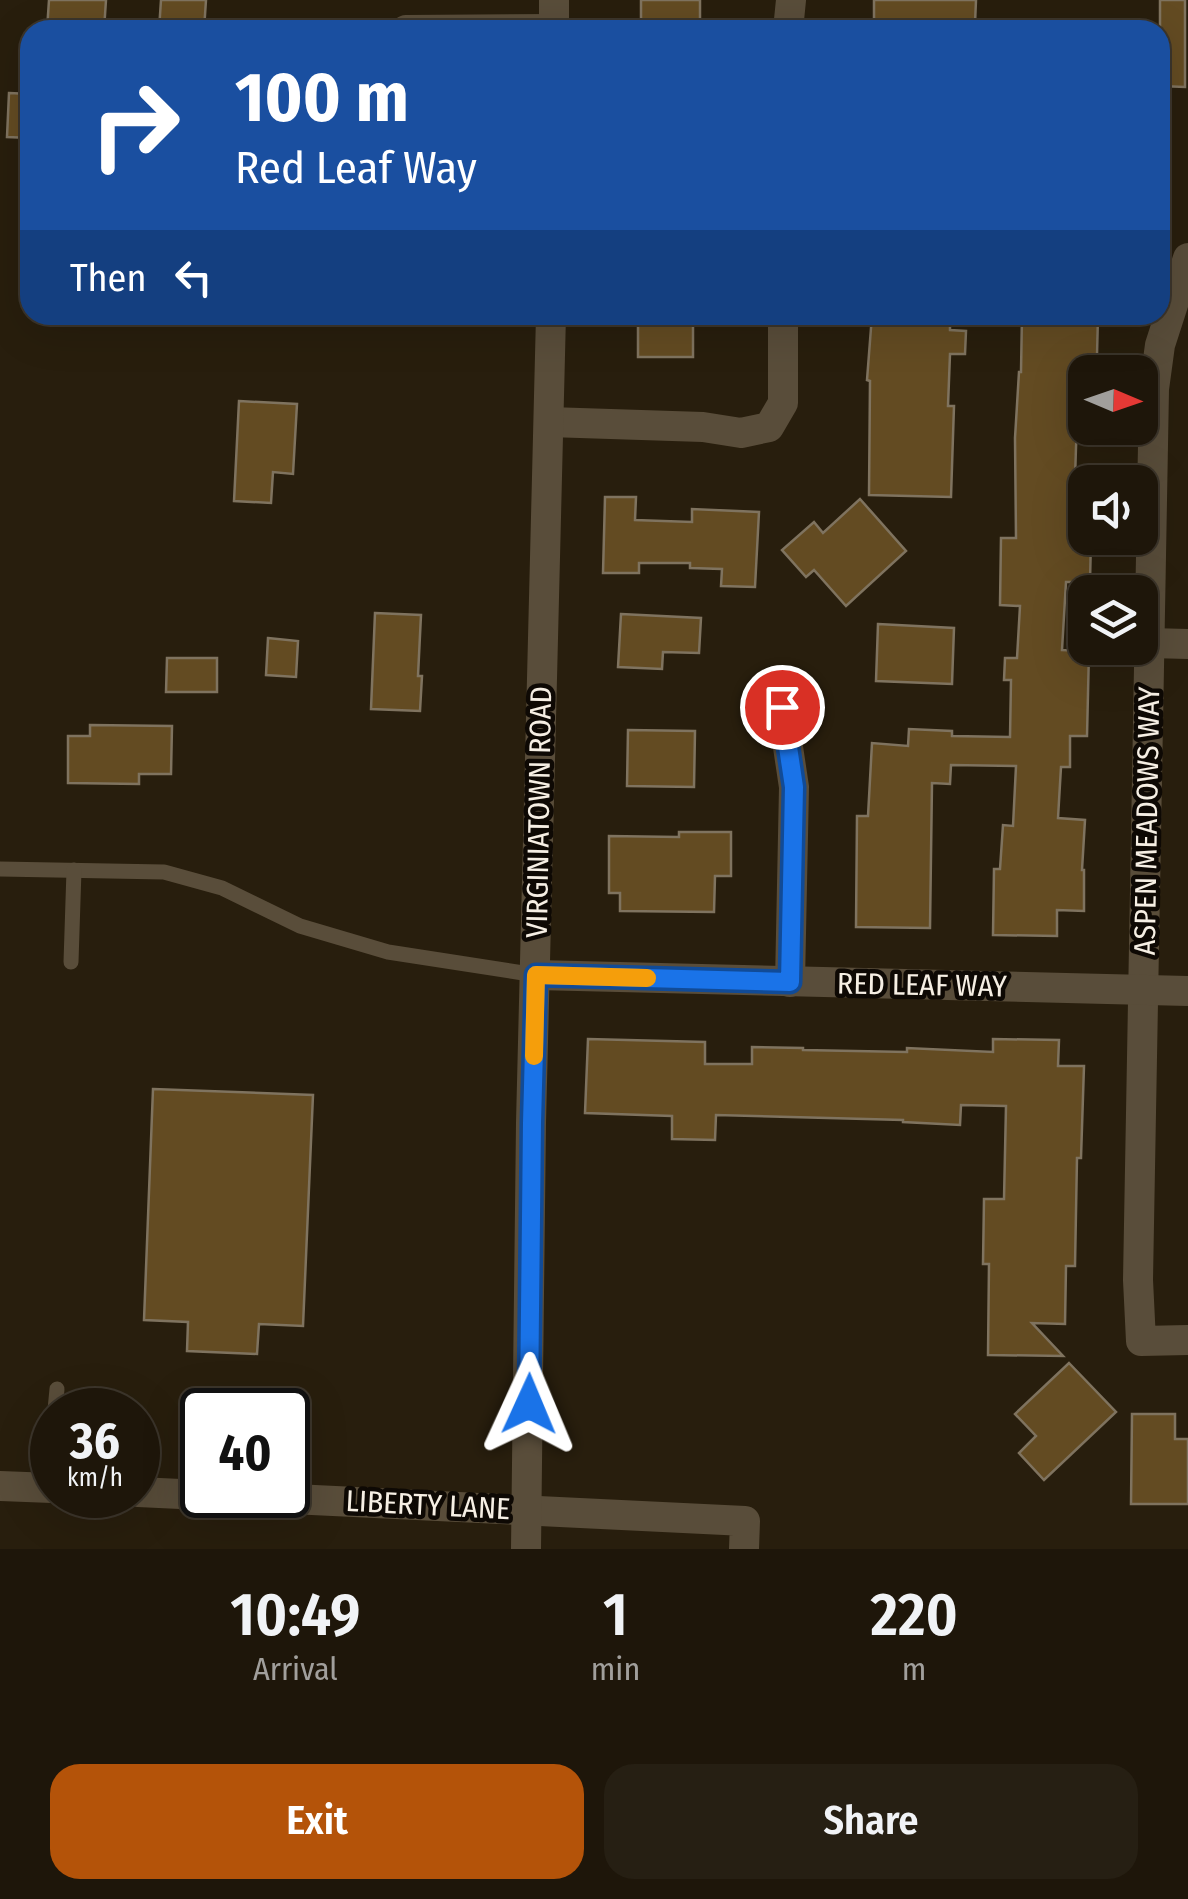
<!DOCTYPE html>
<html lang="en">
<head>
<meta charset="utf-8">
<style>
  :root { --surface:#1e160a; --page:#261f13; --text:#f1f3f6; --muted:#a19f9c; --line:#3c352b; --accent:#b45309 }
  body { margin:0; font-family:"Fira Sans Condensed",sans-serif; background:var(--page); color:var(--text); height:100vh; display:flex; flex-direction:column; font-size:38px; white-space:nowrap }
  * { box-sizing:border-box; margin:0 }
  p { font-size:32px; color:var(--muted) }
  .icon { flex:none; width:55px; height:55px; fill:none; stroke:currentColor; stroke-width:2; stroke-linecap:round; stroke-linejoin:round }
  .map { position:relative; height:1549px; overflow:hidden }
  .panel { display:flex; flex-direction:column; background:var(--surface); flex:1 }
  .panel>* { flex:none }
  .hud { position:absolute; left:20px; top:20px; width:1150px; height:305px; border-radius:30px; box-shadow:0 10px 40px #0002,0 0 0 2px var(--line); background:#1a4fa0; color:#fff; overflow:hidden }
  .needle { width:65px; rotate:92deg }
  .controls { position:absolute; left:1068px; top:355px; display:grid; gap:20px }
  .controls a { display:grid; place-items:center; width:90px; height:90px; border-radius:20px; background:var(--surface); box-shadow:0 10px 40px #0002,0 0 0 2px var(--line); font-size:50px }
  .speed { position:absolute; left:30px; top:1388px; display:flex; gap:20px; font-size:50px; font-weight:700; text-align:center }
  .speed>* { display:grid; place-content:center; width:130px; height:130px; border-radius:50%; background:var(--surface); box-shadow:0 10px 40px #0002,0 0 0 2px var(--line); line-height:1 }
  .speed small { font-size:25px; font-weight:400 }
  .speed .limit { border:5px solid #111; border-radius:15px; background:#fff; color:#111 }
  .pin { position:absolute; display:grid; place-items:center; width:85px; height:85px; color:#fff; margin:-42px; border:5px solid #fff; border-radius:50%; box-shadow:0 2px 10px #0007 }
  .me { position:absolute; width:110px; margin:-55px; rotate:1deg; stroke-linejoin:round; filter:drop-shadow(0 0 8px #0008) }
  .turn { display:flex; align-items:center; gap:35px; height:210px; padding:0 50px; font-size:45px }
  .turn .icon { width:130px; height:130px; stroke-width:2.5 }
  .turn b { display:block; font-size:70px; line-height:85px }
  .then { display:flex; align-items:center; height:95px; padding:0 50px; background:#0003; gap:20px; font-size:38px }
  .eta { display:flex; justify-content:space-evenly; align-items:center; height:170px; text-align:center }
  .eta b { font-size:60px; font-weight:600; line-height:70px }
  .primary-button { display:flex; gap:20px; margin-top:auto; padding:20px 50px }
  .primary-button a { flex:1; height:115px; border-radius:30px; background:var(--accent); color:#fff; font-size:40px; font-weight:600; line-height:115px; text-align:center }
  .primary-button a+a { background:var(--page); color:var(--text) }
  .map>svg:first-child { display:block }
  .building { fill:#634b22; stroke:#7f735f; stroke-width:2.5 }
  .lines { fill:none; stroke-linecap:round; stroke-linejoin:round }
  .service { stroke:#594d3a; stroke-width:15 }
  .minor { stroke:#594d3a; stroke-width:30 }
  .tertiary { stroke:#594d3a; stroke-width:30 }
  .route-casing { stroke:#114b97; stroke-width:25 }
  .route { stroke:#1a73e8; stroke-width:18 }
  .slow { stroke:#f59e0b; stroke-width:18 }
  .labels { text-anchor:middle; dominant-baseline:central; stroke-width:9; stroke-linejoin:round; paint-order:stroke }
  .street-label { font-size:30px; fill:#f6efe4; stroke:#0e0904 }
</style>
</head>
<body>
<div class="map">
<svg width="1188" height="1549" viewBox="0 0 1188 1549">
  <rect width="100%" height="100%" fill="#281e0d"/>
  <!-- building -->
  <g class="building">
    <polygon points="49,0 106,0 104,30 47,30"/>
    <polygon points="161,0 206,0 204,30 159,30"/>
    <rect x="641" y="0" width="59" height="30"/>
    <polygon points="874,0 976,0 975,24 874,20"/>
    <polygon points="1160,0 1185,0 1185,87 1160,86"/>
    <polygon points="9,93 30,94 30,138 7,137"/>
    <rect x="638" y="315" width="55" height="42"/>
    <polygon points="872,315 950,315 950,330 966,331 965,354 950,354 948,406 954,406 951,497 869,495 870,381 867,380"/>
    <polygon points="1022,315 1098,316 1097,355 1085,355 1085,408 1078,408 1076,447 1075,479 1085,479 1085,539 1091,539 1090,582 1066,582 1062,650 1089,651 1087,736 1070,736 1070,767 1061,767 1058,818 1085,820 1082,870 1084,870 1084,911 1057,910 1057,936 993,935 994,869 1000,869 1003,825 1013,826 1016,766 951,765 950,784 932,783 930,928 856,927 857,816 868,816 872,743 908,746 909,729 952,731 952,736 1010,737 1011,680 1004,680 1005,658 1017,658 1020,606 1000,605 1001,538 1016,538 1015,438 1019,372 1021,372"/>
    <polygon points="239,401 297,404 293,474 273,472 271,503 234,501"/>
    <polygon points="605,497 636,497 635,520 692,522 692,509 759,512 755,587 721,586 722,569 690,568 690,563 639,563 639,573 603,573"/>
    <polygon points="860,499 906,551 846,606 814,570 806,577 782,550 814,522 823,533"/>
    <polygon points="375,613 421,615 418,676 422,676 420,711 371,709"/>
    <polygon points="621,614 701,618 699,653 663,652 662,669 618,667"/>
    <polygon points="878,624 954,628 952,684 876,681"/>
    <polygon points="268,638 298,641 296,677 266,675"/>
    <polygon points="167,658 217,658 217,692 166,692"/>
    <polygon points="90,725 172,726 171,774 139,774 139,784 68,783 68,736 90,736"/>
    <polygon points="628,730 695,731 694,787 627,786"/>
    <polygon points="679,832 731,832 731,876 715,876 714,912 620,911 620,893 609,893 609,836 679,837"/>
    <polygon points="588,1039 705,1042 705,1064 752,1064 752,1047 803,1048 803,1050 907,1052 907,1048 993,1052 993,1039 1059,1040 1058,1066 1084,1066 1081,1158 1077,1158 1075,1266 1066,1266 1065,1324 1032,1323 1063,1356 988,1355 989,1264 983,1264 984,1199 1004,1199 1006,1106 961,1105 960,1125 903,1122 903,1120 716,1115 715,1140 672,1139 672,1116 585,1113"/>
    <polygon points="153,1089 313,1095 303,1326 259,1324 257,1354 187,1351 188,1322 144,1320"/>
    <polygon points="1069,1363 1116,1412 1044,1480 1019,1453 1036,1436 1015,1414"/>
    <polygon points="1132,1414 1175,1414 1175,1439 1188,1439 1188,1504 1131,1504"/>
  </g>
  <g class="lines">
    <!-- service -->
    <g class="service">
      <polyline points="0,869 164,872 222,888 300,926 388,952 536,975"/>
      <polyline points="71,962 74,870"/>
      <polyline points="55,1410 57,1389"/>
      <polyline points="50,1488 52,1455"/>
    </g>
    <!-- minor -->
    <g class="minor">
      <polyline points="406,30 554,29"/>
      <polyline points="788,30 791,0"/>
      <polyline points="1188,258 1160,345 1154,389 1138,1280 1141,1341 1188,1340"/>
      <polyline points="549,422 703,427 741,433 769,427 783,403 783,315"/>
      <polyline points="1150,643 1188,644"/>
      <polyline points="782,707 794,787 790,982"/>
      <polyline points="536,975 1188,991"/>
      <polyline points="0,1486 52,1488"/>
      <polyline points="138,1492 202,1495"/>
      <polyline points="210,1495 745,1521 744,1549"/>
    </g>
    <!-- tertiary -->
    <g class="tertiary">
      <polyline points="554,30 554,0"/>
      <polyline points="526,1549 531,1123 551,315"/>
    </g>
  </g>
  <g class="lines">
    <!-- route casing -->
    <g class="route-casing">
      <polyline id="route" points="529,1404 532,1123 536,975 790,982 794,787 782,707"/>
    </g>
    <!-- route -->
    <use href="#route" class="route"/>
    <!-- slow -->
    <polyline class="slow" points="534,1056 536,975 647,978"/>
  </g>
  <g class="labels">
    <!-- street labels -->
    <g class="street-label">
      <text transform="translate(539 812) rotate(-89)">VIRGINIATOWN ROAD</text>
      <text transform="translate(1147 821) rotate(-89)">ASPEN MEADOWS WAY</text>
      <text transform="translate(922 985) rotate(1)">RED LEAF WAY</text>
      <text transform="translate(428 1505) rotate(3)">LIBERTY LANE</text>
    </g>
  </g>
</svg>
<div class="controls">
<a><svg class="needle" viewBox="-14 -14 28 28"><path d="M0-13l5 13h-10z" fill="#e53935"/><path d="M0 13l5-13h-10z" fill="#a19f9c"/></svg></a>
<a><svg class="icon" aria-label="sound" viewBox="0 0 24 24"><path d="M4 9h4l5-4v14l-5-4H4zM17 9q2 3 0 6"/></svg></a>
<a><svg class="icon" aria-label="layers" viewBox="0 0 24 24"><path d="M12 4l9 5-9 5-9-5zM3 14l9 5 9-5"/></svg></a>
</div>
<div class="speed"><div>36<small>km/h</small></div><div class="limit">40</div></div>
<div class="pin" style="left:782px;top:707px;background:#d93025"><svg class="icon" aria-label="arrive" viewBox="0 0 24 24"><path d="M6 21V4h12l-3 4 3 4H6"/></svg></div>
<svg class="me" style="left:529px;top:1404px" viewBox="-20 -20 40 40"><path d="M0-17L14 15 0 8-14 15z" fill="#1a73e8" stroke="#fff" stroke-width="4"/></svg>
<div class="hud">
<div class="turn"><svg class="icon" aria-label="right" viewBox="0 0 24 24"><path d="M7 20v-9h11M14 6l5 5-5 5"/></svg><div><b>100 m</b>Red Leaf Way</div></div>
<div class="then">Then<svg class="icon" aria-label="left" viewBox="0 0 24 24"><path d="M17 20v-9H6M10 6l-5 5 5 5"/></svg></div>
</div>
</div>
<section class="panel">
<div class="eta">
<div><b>10:49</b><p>Arrival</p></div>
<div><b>1</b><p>min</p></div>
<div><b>220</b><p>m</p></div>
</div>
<div class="primary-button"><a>Exit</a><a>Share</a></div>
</section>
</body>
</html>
